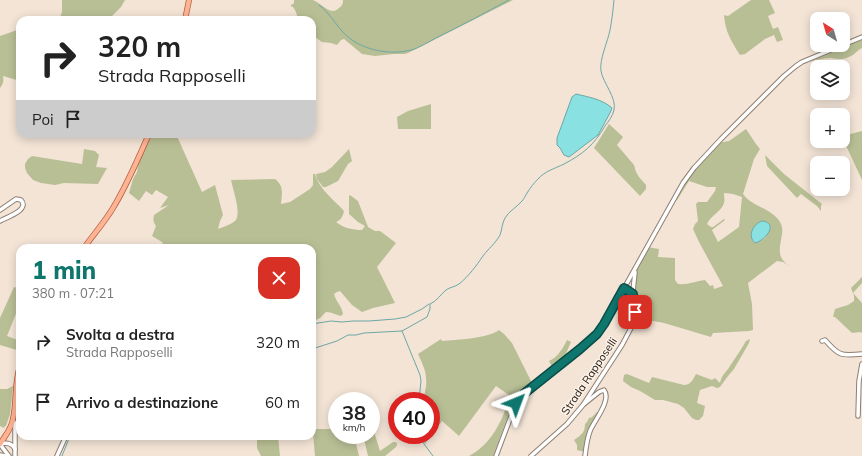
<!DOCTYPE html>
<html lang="it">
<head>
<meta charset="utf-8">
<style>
  :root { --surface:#fff; --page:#f2f2f2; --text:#222; --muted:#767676; --accent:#0f766e }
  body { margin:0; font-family:Mulish,sans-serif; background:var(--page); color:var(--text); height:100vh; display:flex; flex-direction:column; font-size:15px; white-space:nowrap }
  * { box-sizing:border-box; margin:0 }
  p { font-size:13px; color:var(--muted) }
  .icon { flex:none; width:22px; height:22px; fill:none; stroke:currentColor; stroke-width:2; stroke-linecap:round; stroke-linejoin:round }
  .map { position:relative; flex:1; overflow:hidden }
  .details { position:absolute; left:16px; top:244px; width:300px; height:196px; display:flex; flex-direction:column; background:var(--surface); border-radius:12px; box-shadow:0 2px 10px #0003 }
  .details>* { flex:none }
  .hud { position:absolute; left:16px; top:16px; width:300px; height:122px; border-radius:12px; box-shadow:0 2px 10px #0003; background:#fff; color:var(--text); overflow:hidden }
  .needle { width:26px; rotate:323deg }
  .buttons { position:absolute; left:810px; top:12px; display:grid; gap:8px }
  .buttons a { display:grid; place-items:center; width:40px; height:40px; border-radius:8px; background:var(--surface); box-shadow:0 2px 10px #0003; font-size:20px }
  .speed { position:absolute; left:328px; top:392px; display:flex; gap:8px; font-size:20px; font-weight:700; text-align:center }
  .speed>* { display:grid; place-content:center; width:52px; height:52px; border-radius:50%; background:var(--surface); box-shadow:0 2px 10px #0003; line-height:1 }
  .speed small { font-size:10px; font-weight:400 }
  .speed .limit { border:6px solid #d22; background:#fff; color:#111 }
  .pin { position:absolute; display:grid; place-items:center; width:34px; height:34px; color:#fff; margin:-17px; border-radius:8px; box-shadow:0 2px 6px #0006 }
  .me { position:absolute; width:44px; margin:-22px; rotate:44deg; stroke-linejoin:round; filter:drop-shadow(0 0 3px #0008) }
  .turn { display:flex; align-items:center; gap:14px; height:84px; padding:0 16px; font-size:18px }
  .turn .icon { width:52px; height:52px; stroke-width:2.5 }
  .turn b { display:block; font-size:28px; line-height:34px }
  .then { display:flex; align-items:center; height:38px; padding:0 16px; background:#0003; gap:8px; font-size:15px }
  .round { display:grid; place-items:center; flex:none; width:42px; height:42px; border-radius:12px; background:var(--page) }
  .head { display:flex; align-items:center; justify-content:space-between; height:68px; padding:0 16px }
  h1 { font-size:24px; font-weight:800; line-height:30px; color:var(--accent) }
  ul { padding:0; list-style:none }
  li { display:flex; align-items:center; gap:12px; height:60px; padding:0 16px }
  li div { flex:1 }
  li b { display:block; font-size:15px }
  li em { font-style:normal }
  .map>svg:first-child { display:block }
  .green { fill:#b9bf95; fill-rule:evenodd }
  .water { fill:#8ae1e1; stroke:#6ca7a6 }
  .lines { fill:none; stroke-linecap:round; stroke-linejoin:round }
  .stream { stroke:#6ca7a6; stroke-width:1 }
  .minor-casing { stroke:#8d7f73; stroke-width:5.5 }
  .major-casing { stroke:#b25f3d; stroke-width:6 }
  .minor { stroke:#fff; stroke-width:3.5 }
  .major { stroke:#feb395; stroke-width:4.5 }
  .route-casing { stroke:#0a4d48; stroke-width:10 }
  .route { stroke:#0f766e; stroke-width:7 }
  .labels { text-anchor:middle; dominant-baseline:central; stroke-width:3; stroke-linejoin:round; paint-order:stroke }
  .street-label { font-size:11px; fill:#26201b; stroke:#fef2e7 }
</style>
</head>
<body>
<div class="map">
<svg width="862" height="456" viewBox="0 0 862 456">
  <rect width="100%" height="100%" fill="#f3e4d6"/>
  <!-- green -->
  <g class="green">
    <polygon points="62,0 125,0 121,7 109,19 59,20 62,12"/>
    <path d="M294,0C298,0 309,0 313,0C322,3 330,17 339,8C342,6 343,4 343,0H513L408,53L405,54H394L375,56L362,54L344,39L341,40L337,45L331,43L322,42L312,35V20H297C298,15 296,12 293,7L290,6L294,3Z"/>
    <path d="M751,0H769L775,13L768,16L773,29L778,27L783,40L777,42L774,35L765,39L745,54L740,55C731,41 725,31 724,15L728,16Z"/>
    <path d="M20,29V81L3,76C4,81 3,84 0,88V36Z"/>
    <path d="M862,38V48C857,50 855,55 849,57C843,60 837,59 831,58C824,58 818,60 812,61Z"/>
    <polygon points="431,104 431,129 398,129 397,117 408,111"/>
    <polygon points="609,124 623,137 617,145 634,165 636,172 639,177 646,185 646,189 640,196 594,148"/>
    <path d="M746,129L756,144L760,149L754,159L743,194C752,207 772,208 780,222C787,233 775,247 782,259C784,262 788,265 791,267L783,262L777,261L748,283L752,304L753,330L749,331L713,333L711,337L664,323L643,319L635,321L634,285L635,270L647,247L659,249L658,257L675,258V280L678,284C688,285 696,281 705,280L710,286L713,285L714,289L723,286L699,242L693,229L695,224L698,221L696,204L698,202H707L715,191L716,187H707L689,181L677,200L676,199C688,177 703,159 721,141L723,142L729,141ZM724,193L733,194L742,197L739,227L718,242L712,230L725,220L724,219L713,227H711L707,224C711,215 722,211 724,203C725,200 724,196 724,193ZM762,221L766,237L762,240L755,243L752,240C753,231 753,224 762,221Z"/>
    <polygon points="862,131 862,180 843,139 843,138 847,135"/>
    <path d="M151,134H176L202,192L215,185L223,215L220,221L218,229C223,227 230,225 235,221C242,214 233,190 231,180L275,179C284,186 282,193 281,204L290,202L310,189L313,185V174H315C319,189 334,200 344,211C343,216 341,220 336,222C343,228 353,230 362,230L365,226L358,222L349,214V196L350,195L358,201L368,227L375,231H380L396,243L377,267L395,303L373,308L362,312L352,305L340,291L337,292L334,294C336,302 342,306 343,314L341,316C336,315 332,312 326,312L320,318L312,322V248H165L162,242L152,236L156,226C153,222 153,220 154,215L169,205L160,208L168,197L156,190L152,195L146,191L139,201L129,193L133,179L137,172L139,161Z"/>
    <polygon points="84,149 95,151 99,155 96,167 107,168 98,184 64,183 55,185 41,183 33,180 27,173 25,168 25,164 28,159 32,156 82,164"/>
    <polygon points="349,149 352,161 348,164 338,181 326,187 323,187 317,179 316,174 325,172 332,167"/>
    <polygon points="765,155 784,174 822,204 821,206 821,211 817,206 801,194 797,198 767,166"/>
    <polygon points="862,277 862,283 853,293 862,303 862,333 860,332 852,333 835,317 833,317 835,309 848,305 854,301 854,296 851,288"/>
    <polygon points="14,287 20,289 20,305 17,308 17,311 7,336 20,341 20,351 0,345 0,318"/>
    <path d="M499,330L504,334L512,343L532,383L520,393L514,400L493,456H469C483,449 494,435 501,420C505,412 506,405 512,397L496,386L459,436L442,421L425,444L420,435H431L432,415L436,410L431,406V401H426L425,400L420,401V398L424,397C425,391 427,385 426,378C426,370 421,361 418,354L441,339L442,341C456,340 489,338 499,330Z"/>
    <path d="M750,339L749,343L734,369L728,376L720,387L717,388L712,386L700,390L697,403L705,406L703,416L699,420H696L692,418L684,408L678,404L663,400H655L640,391L631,387L623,381L624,375L627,374L649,383L652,377L684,385C691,385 693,379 696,374L712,380L715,378L720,383C722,374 725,374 730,366C735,358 741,350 746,341Z"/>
    <path d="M567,340L571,342L564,358L554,366L551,365L549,361C557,358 564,347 567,340Z"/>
    <polygon points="13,386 10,414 6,426 5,426 4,428 0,426 0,389 7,389"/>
    <path d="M597,412H600L590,429L585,452L577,450V445L574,440C581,435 585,433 585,424L587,422L589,418L592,417Z"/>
    <polygon points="371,422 380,451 393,442 395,442 397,443 397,445 396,447 385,456 368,456 363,435 371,435"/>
    <polygon points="337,425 337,435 354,435 359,456 315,456 313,433 316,429 331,429"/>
    <polygon points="257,436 278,436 280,456 261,456 257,448"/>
  </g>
  <!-- water -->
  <g class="water">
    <path d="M576,94C588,97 602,99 612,108L610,113L598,135L569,157L564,155L560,148L557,145V138L572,97Z"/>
    <path d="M762,221C779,223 766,240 755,243C747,236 753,224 762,221Z"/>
  </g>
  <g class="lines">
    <!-- stream -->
    <g class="stream">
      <path d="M319,5C332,14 338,31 352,40C368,51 392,55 411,50C419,48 430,41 438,37C462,25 485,13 509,0"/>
      <polyline points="312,324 331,321 342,322 353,321 369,321 395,319 406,317 422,309 429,304"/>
      <polyline points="402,331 420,375 421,381 419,401"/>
      <path d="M312,349L337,341L348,335H356L364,333L402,331L427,317L430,309V304C437,301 440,295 446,290C450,287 455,287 459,284C469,276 476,266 483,256C488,249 495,244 500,235C502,230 502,223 505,218C509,211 517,207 522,201C524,199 525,196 527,193C530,188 534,183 538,179C545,171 554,169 564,164C583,154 594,145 605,126C608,122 613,116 614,110C617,98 603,83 601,71C599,60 608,41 610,30C612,20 613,10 614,0"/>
      <polyline points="419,435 424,444 433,456"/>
      <polyline points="62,456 70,436"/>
    </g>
    <!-- minor casing -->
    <g class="minor-casing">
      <g id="minor">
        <path d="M0,210L16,199L21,200C30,210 7,217 0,221"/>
        <path d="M822,341L825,340C839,356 841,356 862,354"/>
        <path d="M584,404L599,392L604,390C612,400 594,421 590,431C587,439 586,447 585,456"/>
        <polyline points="858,416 859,381 862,364"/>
        <polyline points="13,420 15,424 15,456"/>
        <polyline points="0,455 6,456"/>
        <path d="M9,456L2,447L1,443C7,443 12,443 15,449"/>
        <polyline points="57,456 66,436"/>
        <polyline points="496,456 516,403 521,396 580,349 597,334 604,324 683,183 694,168 721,139 784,76 796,66 802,62 862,37"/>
        <polyline points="531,456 567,424 583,405 622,345 631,328 634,319 635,312 633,291 635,272"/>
      </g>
    </g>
    <!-- major casing -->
    <g class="major-casing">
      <g id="major">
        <polyline points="185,20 189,0"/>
        <path d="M84,248C93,235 104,223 113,208C127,185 138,159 149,134"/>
        <path d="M0,444C5,436 12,428 13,419C17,402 14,384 20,366"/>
      </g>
    </g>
    <!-- minor -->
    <use href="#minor" class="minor"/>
    <!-- major -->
    <use href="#major" class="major"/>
  </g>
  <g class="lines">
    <!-- route casing -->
    <g class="route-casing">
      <polyline id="route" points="516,403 521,396 580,349 597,334 604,324 624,288 633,294 635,312"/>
    </g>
    <!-- route -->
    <use href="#route" class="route"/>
  </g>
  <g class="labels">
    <!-- street labels -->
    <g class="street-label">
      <text transform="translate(589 376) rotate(-56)">Strada Rapposelli</text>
    </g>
  </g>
</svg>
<div class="buttons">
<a><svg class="needle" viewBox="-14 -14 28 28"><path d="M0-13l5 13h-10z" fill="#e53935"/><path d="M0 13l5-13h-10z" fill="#767676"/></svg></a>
<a><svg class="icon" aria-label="layers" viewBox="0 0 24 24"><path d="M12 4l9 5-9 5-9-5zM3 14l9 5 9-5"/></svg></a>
<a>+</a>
<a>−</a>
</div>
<div class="speed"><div>38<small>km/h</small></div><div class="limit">40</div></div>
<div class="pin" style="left:635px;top:312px;background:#d93025"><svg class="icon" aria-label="arrive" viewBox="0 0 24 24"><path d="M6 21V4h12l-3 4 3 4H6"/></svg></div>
<svg class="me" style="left:516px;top:403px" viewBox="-20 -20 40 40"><path d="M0-17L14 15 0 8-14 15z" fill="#0f766e" stroke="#fff" stroke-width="4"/></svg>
<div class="hud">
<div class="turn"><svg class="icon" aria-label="right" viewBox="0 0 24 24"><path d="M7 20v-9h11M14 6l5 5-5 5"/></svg><div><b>320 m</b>Strada Rapposelli</div></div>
<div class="then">Poi<svg class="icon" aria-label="arrive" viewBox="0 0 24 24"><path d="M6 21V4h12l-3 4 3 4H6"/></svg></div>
</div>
<section class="details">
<div class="head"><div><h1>1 min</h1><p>380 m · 07:21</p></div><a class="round" style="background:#d93025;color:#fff"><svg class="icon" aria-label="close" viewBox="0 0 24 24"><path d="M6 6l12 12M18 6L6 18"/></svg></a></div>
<ul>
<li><svg class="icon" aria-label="right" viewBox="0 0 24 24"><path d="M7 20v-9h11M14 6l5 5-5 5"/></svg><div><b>Svolta a destra</b><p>Strada Rapposelli</p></div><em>320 m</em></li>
<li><svg class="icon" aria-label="arrive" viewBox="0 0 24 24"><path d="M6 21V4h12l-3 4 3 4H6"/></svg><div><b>Arrivo a destinazione</b></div><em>60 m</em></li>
</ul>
</section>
</div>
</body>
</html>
